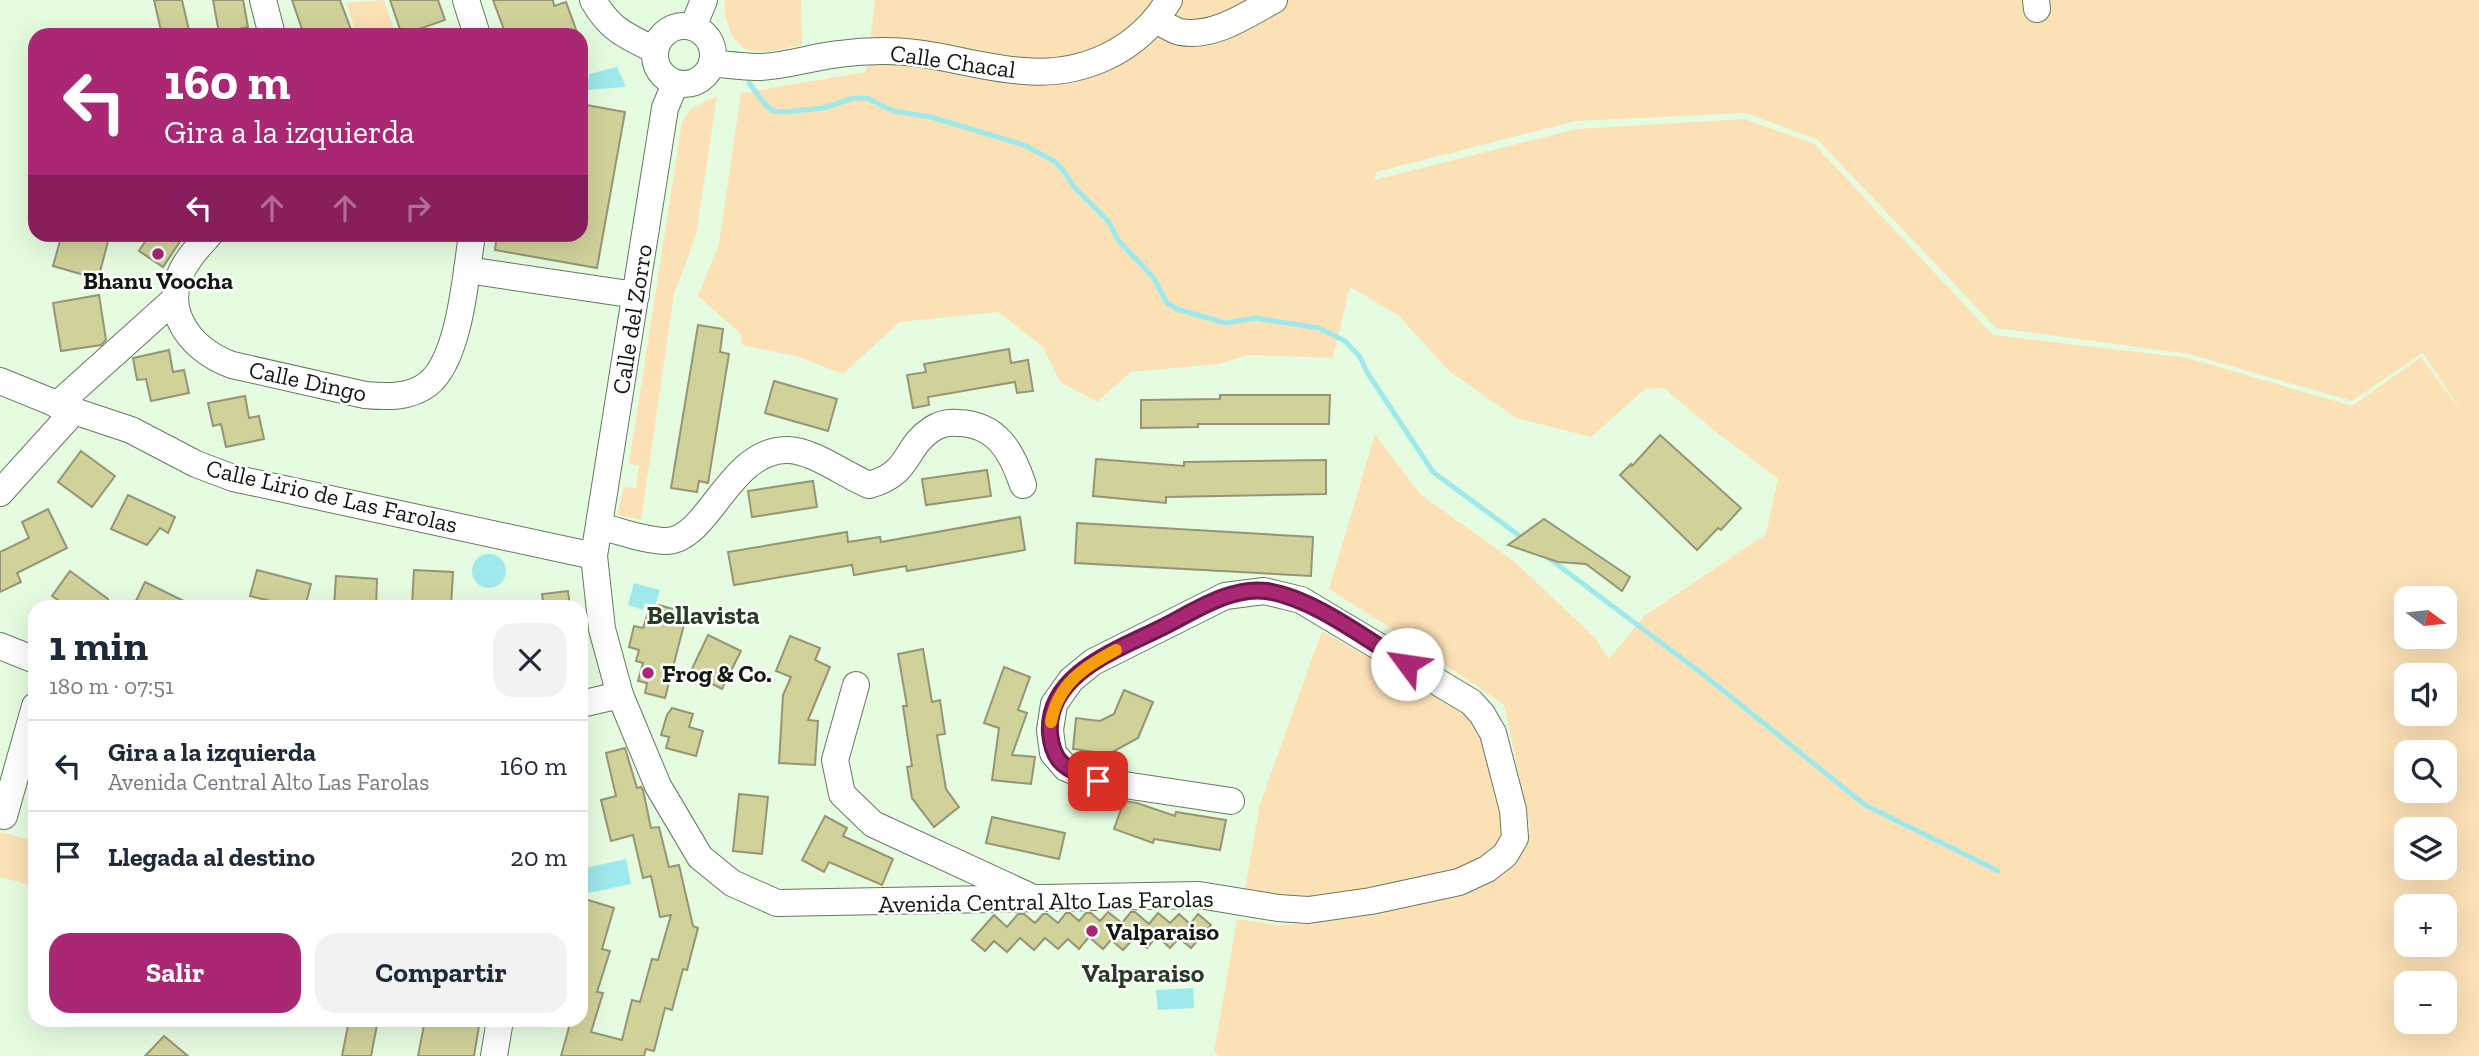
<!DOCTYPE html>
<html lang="es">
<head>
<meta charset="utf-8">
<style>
  :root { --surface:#fff; --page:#f2f2f3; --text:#1f2937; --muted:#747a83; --line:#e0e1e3; --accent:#aa2773 }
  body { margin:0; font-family:"Zilla Slab",serif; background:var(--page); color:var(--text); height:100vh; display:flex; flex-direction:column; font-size:26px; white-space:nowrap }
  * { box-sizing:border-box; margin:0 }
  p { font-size:23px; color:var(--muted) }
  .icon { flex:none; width:38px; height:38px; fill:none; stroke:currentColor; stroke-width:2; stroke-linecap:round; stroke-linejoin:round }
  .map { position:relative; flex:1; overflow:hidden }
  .sheet { position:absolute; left:28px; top:600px; width:560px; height:427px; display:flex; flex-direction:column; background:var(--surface); border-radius:21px; box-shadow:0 7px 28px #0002 }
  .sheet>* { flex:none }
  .banner { position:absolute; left:28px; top:28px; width:560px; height:214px; border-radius:21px; box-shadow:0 7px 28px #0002; background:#aa2773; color:#fff; overflow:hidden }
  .needle { width:46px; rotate:105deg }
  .controls { position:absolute; left:2394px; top:586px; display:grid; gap:14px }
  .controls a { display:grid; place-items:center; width:63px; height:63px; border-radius:14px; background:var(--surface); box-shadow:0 7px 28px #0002; font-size:35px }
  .pin { position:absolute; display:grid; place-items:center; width:60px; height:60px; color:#fff; margin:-30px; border-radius:14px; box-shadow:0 4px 10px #0006 }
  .me { position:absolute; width:77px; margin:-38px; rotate:301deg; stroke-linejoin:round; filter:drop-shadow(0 0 5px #0008) }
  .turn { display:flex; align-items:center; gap:24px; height:147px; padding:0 21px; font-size:32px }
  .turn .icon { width:91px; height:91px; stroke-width:2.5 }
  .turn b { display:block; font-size:49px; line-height:60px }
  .lanes { display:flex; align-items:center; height:66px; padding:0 21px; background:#0003; justify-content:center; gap:35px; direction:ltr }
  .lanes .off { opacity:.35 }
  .round { display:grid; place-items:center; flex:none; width:74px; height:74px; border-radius:21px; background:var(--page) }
  .summary { display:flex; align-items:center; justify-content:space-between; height:119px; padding:0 21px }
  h1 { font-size:42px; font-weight:700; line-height:52px }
  .primary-button { display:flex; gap:14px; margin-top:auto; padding:14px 21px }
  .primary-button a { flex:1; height:80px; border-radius:21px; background:var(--accent); color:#fff; font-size:28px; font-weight:700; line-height:80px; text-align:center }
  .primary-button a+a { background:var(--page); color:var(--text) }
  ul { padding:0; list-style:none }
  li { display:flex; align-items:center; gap:21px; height:91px; padding:0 21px; border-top:2px solid var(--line) }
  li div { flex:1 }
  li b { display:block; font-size:26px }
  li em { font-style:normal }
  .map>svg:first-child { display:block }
  .green { fill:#fce1b7; fill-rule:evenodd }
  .water { fill:#9ee9eb }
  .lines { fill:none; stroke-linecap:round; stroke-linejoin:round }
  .stream { stroke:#9ee9eb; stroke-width:5 }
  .building { fill:#d1d29a; stroke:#959576; stroke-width:2 }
  .minor-casing { stroke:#657960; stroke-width:28 }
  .minor { stroke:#fff; stroke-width:26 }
  .route-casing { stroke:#6e194b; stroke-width:18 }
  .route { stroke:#aa2773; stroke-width:12 }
  .slow { stroke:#f59e0b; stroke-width:12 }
  .poi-dot { fill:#aa2773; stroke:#fff; stroke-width:2.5 }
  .labels { text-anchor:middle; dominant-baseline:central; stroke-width:5; stroke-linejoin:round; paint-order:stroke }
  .street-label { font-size:24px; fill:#11180f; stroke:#fff }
  .poi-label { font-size:24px; font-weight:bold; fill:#11180f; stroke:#fff; text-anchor:start }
  .neighbourhood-label { font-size:26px; font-weight:bold; fill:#2a3b25; stroke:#fff }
</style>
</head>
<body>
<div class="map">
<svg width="2479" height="1056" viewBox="0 0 2479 1056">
  <rect width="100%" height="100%" fill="#e6fce0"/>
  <!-- green -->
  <g class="green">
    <polygon points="384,0 396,35 357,35 346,3"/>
    <path d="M725,0H801L802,45C772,50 743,64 729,28C726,19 723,10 725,0Z"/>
    <path d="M875,0H2479V1056H1220L1214,1052L1237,919L1277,925L1306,924L1369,915L1462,894L1514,862L1530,828L1504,705L1406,638L1329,589L1375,434L1420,494L1515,562L1595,638L1609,659L1644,616L1766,534L1778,479L1715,431L1664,388L1645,389L1591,437L1516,418L1449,371L1398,315L1350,287L1333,358L1247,355L1219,364L1131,372L1097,402L1060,382L1043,347L998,312L900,322L843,374L796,356L742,345L741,334L698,296L719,244L741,93L866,72ZM1746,113L1818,140L1996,328L2189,354L2352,401L2423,353L2464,415L2421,357L2352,406L2188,358L1993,335L1814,144L1745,119L1577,129L1374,180L1376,172L1576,121ZM2406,598H2445V637H2406ZM2406,676H2445V714H2406ZM2406,752H2445V791H2406ZM2406,830H2445V868H2406ZM2406,906H2445V945H2406ZM2406,984H2445V1022H2406Z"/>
    <polygon points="717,96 696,235 674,294 641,520 617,515 624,487 636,488 639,466 629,464 682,122 691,109"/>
    <polygon points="1322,631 1444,700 1472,722 1488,751 1496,785 1502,824 1498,844 1482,859 1456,870 1366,890 1306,899 1245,889 1260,804"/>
    <polygon points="0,832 35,841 35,868 30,885 0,877"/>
  </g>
  <!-- water -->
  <g class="water">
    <polygon points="617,67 626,87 587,90 589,74"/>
    <circle cx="489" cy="571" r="17"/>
    <polygon points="634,583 660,590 655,606 645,603 643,610 628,605"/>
    <polygon points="626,859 631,884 584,894 581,869"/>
    <polygon points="1193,988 1194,1008 1158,1010 1156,990"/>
  </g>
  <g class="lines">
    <!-- stream -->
    <g class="stream">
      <polyline points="749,83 765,104 773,111 784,112 823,108 854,98 867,98 893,111 931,117 1024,145 1054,161 1063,170 1074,187 1109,222 1118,240 1153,277 1167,303 1177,309 1225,323 1255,318 1319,328 1345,341 1360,357 1367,372 1433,472 1524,539"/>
      <polyline points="1546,556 1704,675 1865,805 1998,871"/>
    </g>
  </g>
  <!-- building -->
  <g class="building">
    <polygon points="154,0 182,0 190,35 162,35"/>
    <polygon points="213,0 243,0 248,27 219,33"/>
    <polygon points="292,0 340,0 353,35 304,35"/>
    <polygon points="390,0 438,0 445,20 402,35"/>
    <polygon points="493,0 553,0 554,6 566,2 578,35 506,35"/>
    <polygon points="581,104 625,112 597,268 495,250 497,234 581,234"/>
    <polygon points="62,234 110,234 98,279 53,266"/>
    <polygon points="150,234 185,234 163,267 139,251"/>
    <polygon points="99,295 106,340 101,345 61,351 53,303"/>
    <polygon points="698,325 723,329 720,352 729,354 708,483 699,481 697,492 671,488"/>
    <polygon points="1009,349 1011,363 1028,360 1033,391 1017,393 1015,382 928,397 929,405 913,408 907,375 926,372 924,364"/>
    <polygon points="169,350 173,372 184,370 189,393 151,401 146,379 137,380 133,358"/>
    <polygon points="774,381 837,399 828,431 765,413"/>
    <polygon points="1220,395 1330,395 1329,424 1198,424 1198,427 1141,428 1141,400 1220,399"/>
    <polygon points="245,396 249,418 259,416 264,439 226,447 221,424 213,426 208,403"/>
    <polygon points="1660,435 1741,508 1721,530 1718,528 1697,550 1620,475 1631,464 1632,466"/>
    <polygon points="81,451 115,476 92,507 58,482"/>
    <polygon points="1096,459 1184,466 1184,462 1326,460 1326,494 1166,497 1166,503 1093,496"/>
    <polygon points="987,470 991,496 926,505 922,479"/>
    <polygon points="813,481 817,507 752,517 748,491"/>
    <polygon points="128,495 175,517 168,533 160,528 147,545 111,529"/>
    <polygon points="48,509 67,548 17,573 21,582 0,592 0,552 29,538 22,522"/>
    <polygon points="1020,517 1025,550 907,571 906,566 854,575 852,565 734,585 728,552 847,532 848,542 880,537 881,542"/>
    <polygon points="1544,519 1630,577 1622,591 1586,564 1558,562 1508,545"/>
    <polygon points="1077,523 1313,537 1311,576 1075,563"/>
    <polygon points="257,570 311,584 305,607 295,607 250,596"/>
    <polygon points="414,570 453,572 451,606 412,604"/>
    <polygon points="70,571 108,599 102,607 68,607 52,596"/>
    <polygon points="336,576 377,579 376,607 334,607"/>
    <polygon points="145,582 196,607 133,607"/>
    <polygon points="568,591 570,607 544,607 542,594"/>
    <polygon points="659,605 687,613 665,698 645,693 647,683 638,681 643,663 636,661 639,650 629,647 634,626 643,628 648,613 656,615"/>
    <polygon points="708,635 741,651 722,689 690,673"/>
    <polygon points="790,636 820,648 815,660 830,667 808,720 818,721 815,765 779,763 783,695 791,677 776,671"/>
    <polygon points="923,649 932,702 940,700 945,734 937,735 946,789 959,807 934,827 912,798 907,767 912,766 903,706 907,706 898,654"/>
    <polygon points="1004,667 1030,677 1018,710 1027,713 1012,755 1035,757 1031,784 992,780 999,728 984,723"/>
    <polygon points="1124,690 1153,702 1138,738 1109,754 1073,749 1076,718 1100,721 1114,714"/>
    <polygon points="672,708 693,714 689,727 703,731 696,756 666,748 669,737 661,735 667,715"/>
    <polygon points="625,748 637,788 641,787 643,790 651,828 659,827 669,867 679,865 693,926 698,928 687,970 683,969 672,1010 665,1008 654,1051 646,1049 644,1056 561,1056 571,1020 581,1020 581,912 585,899 614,908 602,949 610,951 597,992 603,993 591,1032 622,1040 632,1000 640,1002 652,959 658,960 671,915 660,917 651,876 643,878 633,835 611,841 601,800 616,796 606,753"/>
    <polygon points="739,794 768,797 762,854 733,851"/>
    <polygon points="1124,801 1137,803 1175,816 1176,812 1226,820 1220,850 1154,839 1153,843 1114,829"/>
    <polygon points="825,816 847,828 843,836 893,859 882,885 829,862 824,872 802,860"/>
    <polygon points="992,817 1065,833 1059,859 986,843"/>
    <polygon points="1108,912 1122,923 1131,912 1135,912 1149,924 1158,913 1170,923 1179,914 1190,924 1198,914 1211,925 1191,948 1179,938 1170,948 1157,936 1147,948 1135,937 1123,950 1111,940 1103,949 1089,937 1079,949 1068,939 1058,949 1045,938 1034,950 1020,938 1007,952 994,941 985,951 972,940 994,915 1007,927 1018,914 1024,914 1035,923 1043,914 1047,914 1058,923 1066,913 1070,913 1079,921 1086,913 1091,913 1100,921"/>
    <polygon points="349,1020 378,1020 371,1056 342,1056"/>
    <polygon points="425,1020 480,1020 474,1056 418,1056"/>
    <polygon points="164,1036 188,1056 145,1056"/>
  </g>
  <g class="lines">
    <!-- minor casing -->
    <g class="minor-casing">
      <g id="minor">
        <polyline points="263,0 272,35"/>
        <polyline points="466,0 477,35"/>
        <path d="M593,0C610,30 626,36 655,50"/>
        <polyline points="2036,0 2037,9"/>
        <path d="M1155,20C1163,23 1172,30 1180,32C1214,38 1246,15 1274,0"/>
        <circle cx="684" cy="55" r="29"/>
        <polyline points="693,27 704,0"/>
        <path d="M712,63C728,65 744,67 760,67C787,66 812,57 839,54C853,52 868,51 882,51C931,50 976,68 1024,71C1083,76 1138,51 1169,0"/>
        <polyline points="675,84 665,108 594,556 602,629 620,695 658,786 700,857 732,883 777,903 1199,895 1278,908 1308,910 1371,901 1459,882 1487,869 1505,855 1515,838 1513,810 1493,733 1482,714 1471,702 1301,600 1264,591 1225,596 1093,662 1071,680 1054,704 1050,730 1053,753 1066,768 1098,781 1231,801"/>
        <path d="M210,234C203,242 195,250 189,259C156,304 187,349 232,365L365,395C386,397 410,398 428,384C460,359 466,274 472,234"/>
        <polyline points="467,270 636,295"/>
        <polyline points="0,381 74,411 131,430 196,464 233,478 594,556"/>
        <polyline points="57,405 175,299"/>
        <polyline points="0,493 74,411"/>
        <path d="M599,526C620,531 645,541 667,541C708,540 729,451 786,450C811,449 845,475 869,485C912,473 903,448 932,429C940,424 950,422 958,423C997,424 1012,452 1023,485"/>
        <polyline points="0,646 35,660"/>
        <polyline points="856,685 835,760 842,794 873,824 1029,896"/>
        <polyline points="581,704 620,695"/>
        <polyline points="4,816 35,706"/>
        <polyline points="494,1056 500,1020"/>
      </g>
    </g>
    <!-- minor -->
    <use href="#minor" class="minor"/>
  </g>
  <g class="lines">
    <!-- route casing -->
    <g class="route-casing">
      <path id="route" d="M1098,781C1070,770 1053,767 1050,733C1046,673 1120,649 1163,627C1193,612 1231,586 1266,591C1312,597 1367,640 1407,664"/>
    </g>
    <!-- route -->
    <use href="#route" class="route"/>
    <!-- slow -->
    <path class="slow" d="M1051,722C1058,684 1084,667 1116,650"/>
  </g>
  <!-- markers -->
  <g class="poi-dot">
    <circle cx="158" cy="254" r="7"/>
    <circle cx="648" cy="673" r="7"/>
    <circle cx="1092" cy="931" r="7"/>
  </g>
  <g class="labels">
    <!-- street labels -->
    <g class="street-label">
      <text transform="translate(953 61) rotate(8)">Calle Chacal</text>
      <text transform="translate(632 319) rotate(-81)">Calle del Zorro</text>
      <text transform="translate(308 381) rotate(12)">Calle Dingo</text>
      <text transform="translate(332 496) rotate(13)">Calle Lirio de Las Farolas</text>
      <text transform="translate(1046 901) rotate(-1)">Avenida Central Alto Las Farolas</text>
    </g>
    <!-- poi labels -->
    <g class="poi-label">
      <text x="158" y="280" text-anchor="middle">Bhanu Voocha</text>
      <text x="662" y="673">Frog &amp; Co.</text>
      <text x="1106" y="931">Valparaiso</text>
    </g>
    <!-- neighbourhood labels -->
    <g class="neighbourhood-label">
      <text x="703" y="615">Bellavista</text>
      <text x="1143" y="973">Valparaiso</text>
    </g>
  </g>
</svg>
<div class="controls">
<a><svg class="needle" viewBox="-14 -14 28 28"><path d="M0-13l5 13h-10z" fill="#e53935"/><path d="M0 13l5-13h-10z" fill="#747a83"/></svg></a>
<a><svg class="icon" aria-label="sound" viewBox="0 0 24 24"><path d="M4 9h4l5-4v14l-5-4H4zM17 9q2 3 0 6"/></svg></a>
<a><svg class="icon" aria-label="search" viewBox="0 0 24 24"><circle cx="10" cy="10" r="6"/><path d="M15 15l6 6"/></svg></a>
<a><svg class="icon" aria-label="layers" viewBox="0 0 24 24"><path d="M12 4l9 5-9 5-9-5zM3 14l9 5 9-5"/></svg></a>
<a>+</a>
<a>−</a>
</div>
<div class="pin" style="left:1098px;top:781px;background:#d93025"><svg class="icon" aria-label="arrive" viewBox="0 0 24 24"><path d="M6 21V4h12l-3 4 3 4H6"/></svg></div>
<svg class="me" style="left:1407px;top:664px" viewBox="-20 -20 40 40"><circle r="19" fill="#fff"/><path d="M0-13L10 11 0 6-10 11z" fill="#aa2773"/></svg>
<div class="banner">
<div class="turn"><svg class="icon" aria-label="left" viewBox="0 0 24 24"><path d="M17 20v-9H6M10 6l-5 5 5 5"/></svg><div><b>160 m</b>Gira a la izquierda</div></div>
<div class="lanes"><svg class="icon" aria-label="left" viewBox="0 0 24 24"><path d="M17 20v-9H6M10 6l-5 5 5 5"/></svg><svg class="icon off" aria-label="ahead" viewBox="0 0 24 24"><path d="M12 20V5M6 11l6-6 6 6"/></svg><svg class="icon off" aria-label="ahead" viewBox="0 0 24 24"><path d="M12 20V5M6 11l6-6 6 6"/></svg><svg class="icon off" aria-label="right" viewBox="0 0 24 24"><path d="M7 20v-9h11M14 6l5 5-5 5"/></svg></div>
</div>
<section class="sheet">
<div class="summary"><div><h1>1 min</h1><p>180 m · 07:51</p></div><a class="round"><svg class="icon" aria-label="close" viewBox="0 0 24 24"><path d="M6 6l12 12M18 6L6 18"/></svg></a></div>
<ul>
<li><svg class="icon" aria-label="left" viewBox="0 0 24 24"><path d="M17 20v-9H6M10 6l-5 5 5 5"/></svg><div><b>Gira a la izquierda</b><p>Avenida Central Alto Las Farolas</p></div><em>160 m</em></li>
<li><svg class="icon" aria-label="arrive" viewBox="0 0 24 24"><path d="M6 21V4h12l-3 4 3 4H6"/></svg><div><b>Llegada al destino</b></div><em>20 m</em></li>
</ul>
<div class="primary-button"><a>Salir</a><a>Compartir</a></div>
</section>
</div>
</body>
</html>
